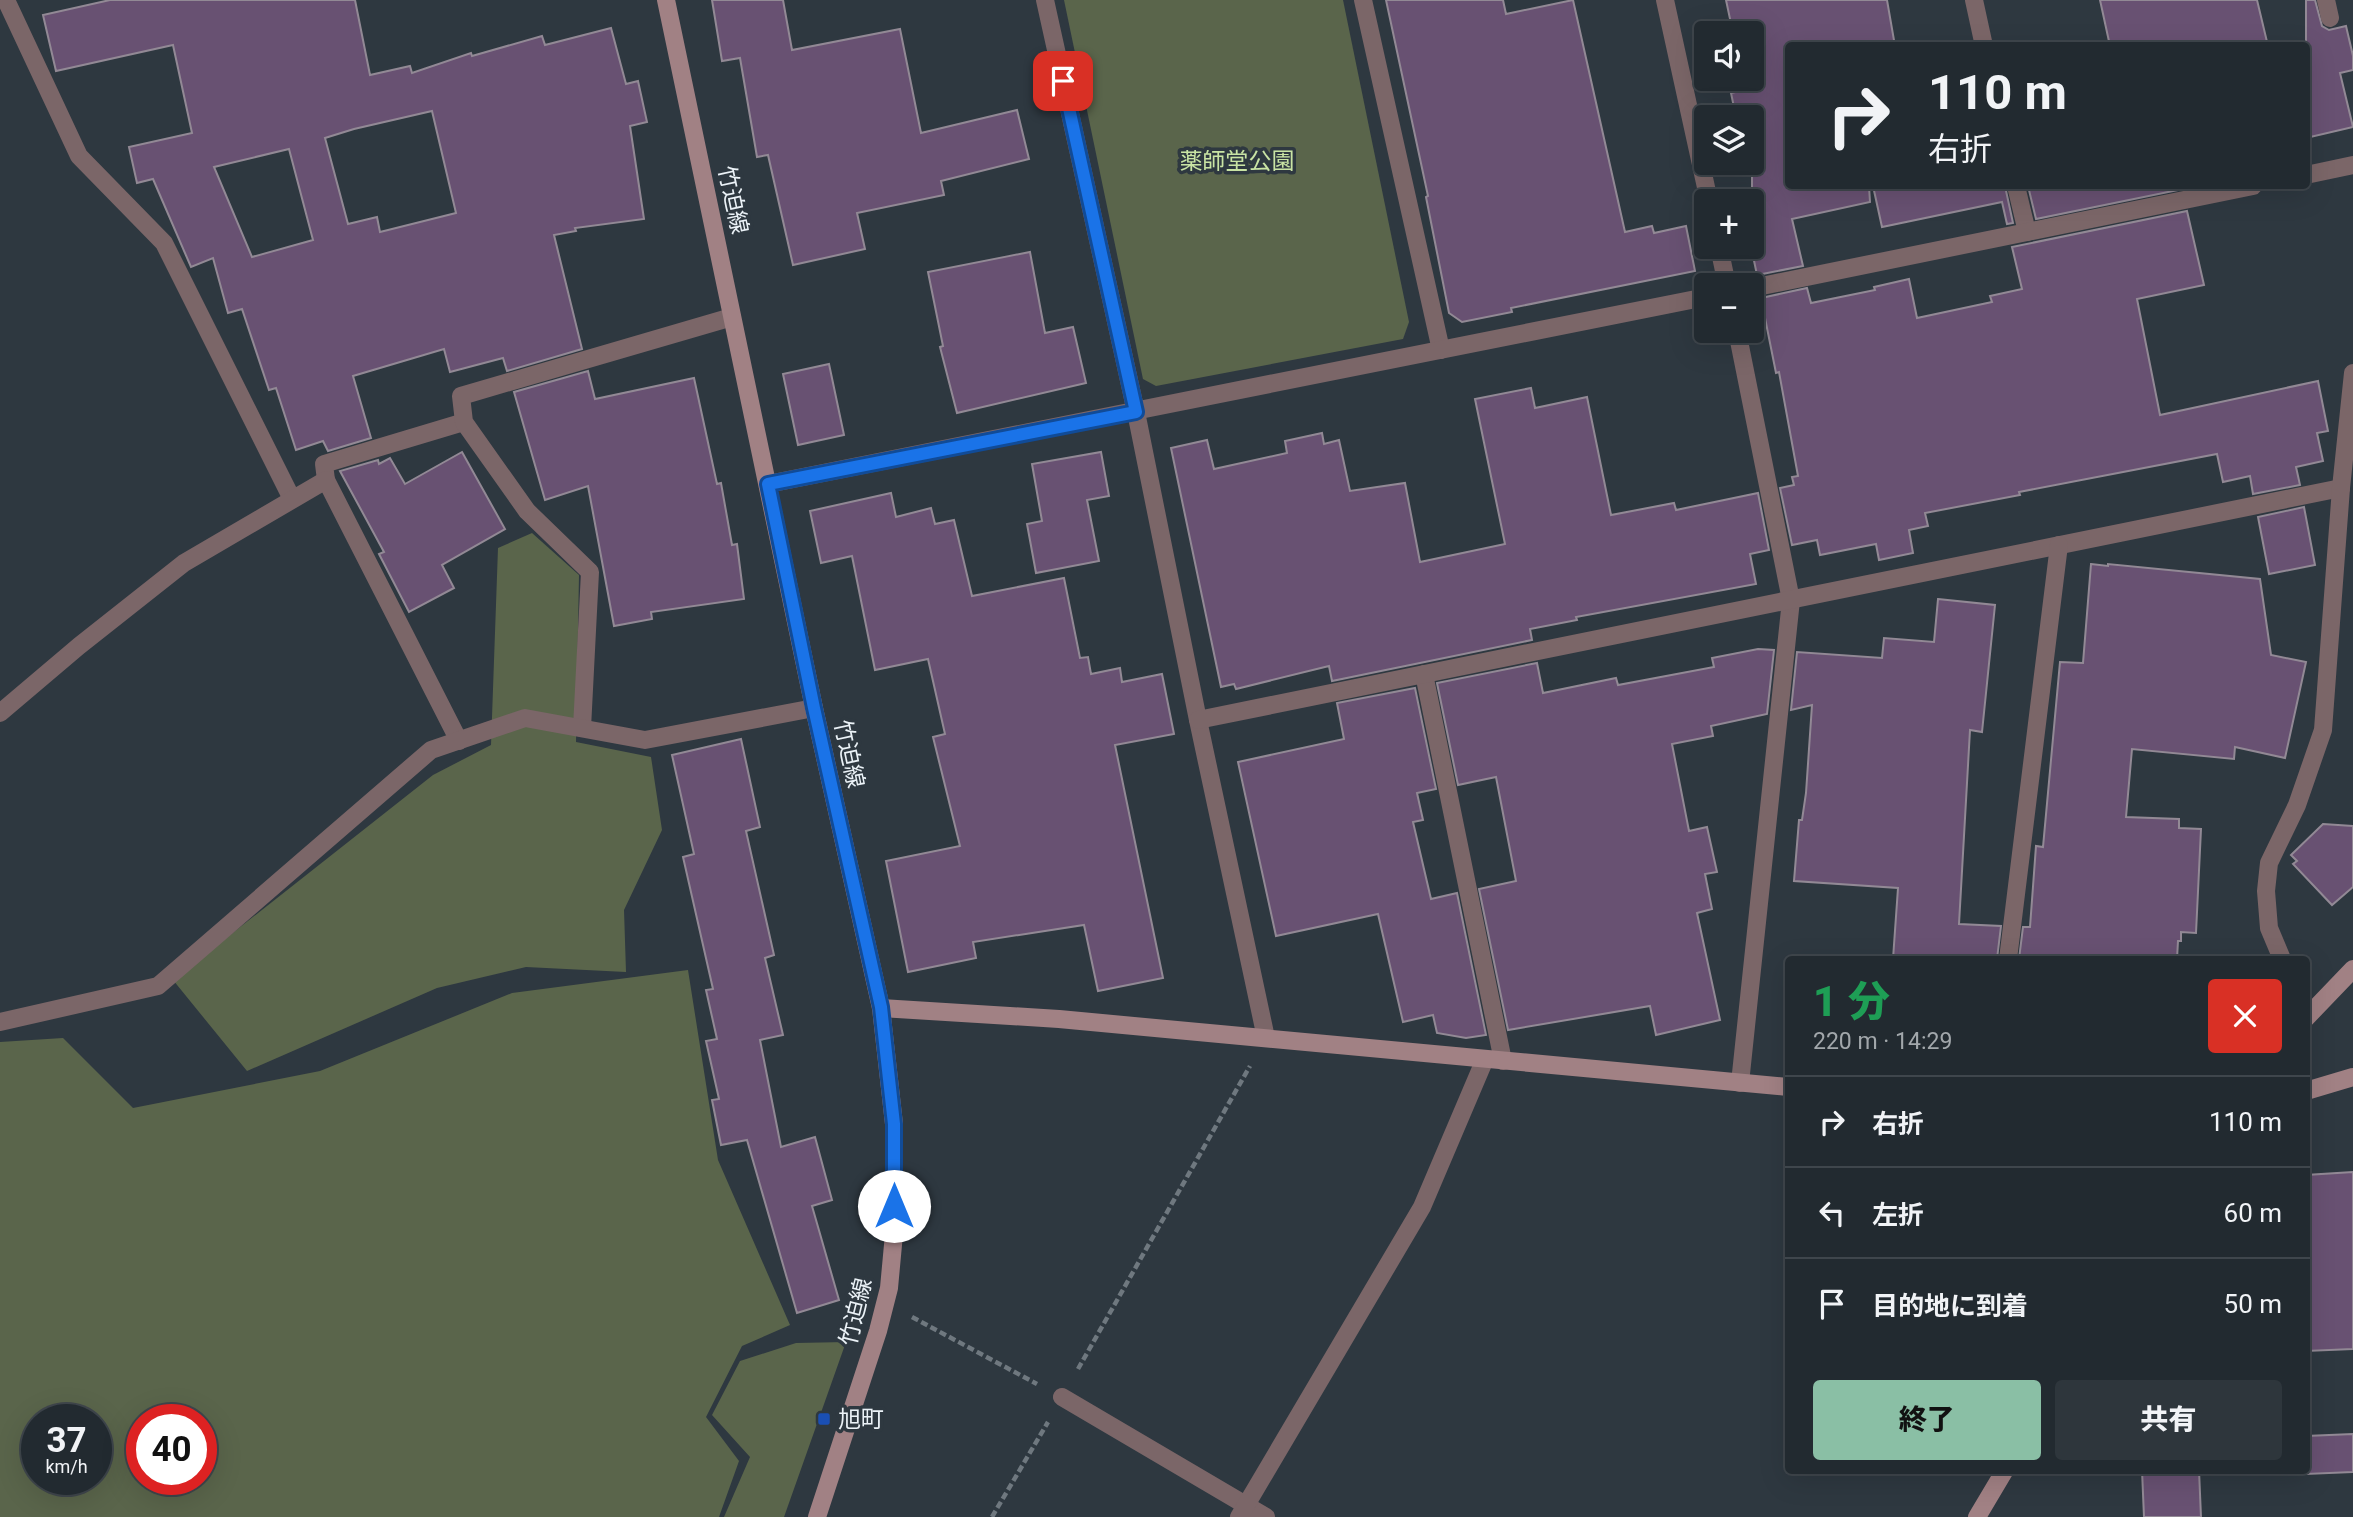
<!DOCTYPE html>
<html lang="ja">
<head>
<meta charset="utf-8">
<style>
  :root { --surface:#222a30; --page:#2e363c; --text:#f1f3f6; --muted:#a2a7ab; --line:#3f464c; --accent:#8abfa5 }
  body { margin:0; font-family:Roboto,"Noto Sans JP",sans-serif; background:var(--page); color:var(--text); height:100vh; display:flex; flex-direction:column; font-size:26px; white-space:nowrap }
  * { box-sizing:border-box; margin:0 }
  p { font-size:23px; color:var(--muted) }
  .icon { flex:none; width:38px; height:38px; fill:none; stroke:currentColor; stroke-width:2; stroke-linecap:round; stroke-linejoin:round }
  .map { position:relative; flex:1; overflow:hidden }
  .panel { position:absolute; left:1785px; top:956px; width:525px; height:518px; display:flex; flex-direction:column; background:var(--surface); border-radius:7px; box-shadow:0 7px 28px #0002,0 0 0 2px var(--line) }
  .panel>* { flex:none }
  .banner { position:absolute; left:1785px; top:42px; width:525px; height:147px; border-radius:7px; box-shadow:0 7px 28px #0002,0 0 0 2px var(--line); background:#222a30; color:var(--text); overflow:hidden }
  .controls { position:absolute; left:1694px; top:21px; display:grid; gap:14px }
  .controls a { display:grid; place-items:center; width:70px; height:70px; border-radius:7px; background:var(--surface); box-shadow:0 7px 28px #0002,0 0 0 2px var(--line); font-size:35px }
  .speed { position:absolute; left:21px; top:1404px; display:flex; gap:14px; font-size:35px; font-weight:700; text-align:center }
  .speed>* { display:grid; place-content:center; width:91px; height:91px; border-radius:50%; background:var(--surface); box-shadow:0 7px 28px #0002,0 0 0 2px var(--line); line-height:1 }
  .speed small { font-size:18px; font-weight:400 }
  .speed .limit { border:10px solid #d22; background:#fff; color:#111 }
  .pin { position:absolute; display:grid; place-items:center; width:60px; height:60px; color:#fff; margin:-30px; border-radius:14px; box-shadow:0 4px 10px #0006 }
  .me { position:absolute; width:77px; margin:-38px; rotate:0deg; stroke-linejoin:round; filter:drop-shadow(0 0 5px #0008) }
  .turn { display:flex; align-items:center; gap:24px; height:147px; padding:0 28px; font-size:32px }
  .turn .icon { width:91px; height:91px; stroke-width:2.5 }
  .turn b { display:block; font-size:49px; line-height:60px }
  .round { display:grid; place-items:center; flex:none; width:74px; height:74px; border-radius:7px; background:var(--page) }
  .summary { display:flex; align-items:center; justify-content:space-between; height:119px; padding:0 28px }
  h1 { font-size:42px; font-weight:800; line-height:52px; color:#1e9e55 }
  .button { display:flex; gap:14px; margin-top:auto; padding:14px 28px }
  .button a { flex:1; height:80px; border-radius:7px; background:var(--accent); color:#111; font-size:28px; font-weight:800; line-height:80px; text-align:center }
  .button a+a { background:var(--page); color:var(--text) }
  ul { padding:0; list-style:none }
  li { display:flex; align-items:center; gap:21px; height:91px; padding:0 28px; border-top:2px solid var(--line) }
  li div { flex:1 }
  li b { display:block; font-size:26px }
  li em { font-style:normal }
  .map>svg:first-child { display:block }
  .green { fill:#5a654b; fill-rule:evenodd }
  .building { fill:#685172; stroke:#928995; stroke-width:2; fill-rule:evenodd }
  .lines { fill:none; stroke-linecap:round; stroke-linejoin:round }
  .path { stroke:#6f787f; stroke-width:4.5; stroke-dasharray:7 3.5; stroke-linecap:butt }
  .street { stroke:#7b6668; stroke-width:18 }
  .secondary { stroke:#a18184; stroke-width:18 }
  .route-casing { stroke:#114b97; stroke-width:18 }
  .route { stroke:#1a73e8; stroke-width:12 }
  .transit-dot { fill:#1a4fb4; stroke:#2e3840; stroke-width:2.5 }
  .labels { text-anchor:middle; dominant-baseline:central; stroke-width:7; stroke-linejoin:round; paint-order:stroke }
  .park-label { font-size:23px; fill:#c9e4a4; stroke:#2e3840 }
  .street-label { font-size:23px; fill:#ebf2f7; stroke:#2e3840 }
  .poi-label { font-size:23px; fill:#ebf2f7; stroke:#2e3840; text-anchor:start }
</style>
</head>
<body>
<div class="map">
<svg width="2353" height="1517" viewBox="0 0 2353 1517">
  <rect width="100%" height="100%" fill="#2e3840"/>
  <!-- green -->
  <g class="green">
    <polygon points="1064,0 1343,0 1409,322 1403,339 1156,386 1143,379"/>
    <polygon points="532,533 579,575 576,742 651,757 662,830 624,910 626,972 526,967 437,988 247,1071 173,980 433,775 491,745 498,548"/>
    <path d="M688,970L718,1160L790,1325L742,1346L706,1417L739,1461L719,1517H0V1042L63,1038L133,1108L320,1071L512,993ZM37,1419H96V1479H37ZM142,1419H201V1479H142Z"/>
    <polygon points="846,1342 784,1517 724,1517 750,1457 712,1415 740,1361 796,1343"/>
  </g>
  <!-- building -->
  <g class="building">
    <path d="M110,0H355L370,75L410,66L412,73L471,53L472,56L542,36L545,45L611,28L626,84L638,81L647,122L630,126L644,219L575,228L576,231L554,235L582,349L507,371L503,358L450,372L444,349L353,376L371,438L328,451L323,441L296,450L276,388L269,390L242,309L228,313L213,258L191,267L153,179L137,183L129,147L192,133L173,45L56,71L43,15ZM432,111L456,213L380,232L377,217L348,224L325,138L354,129ZM289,149L313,240L252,257L214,167Z"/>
    <polygon points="712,0 783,0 792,50 900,29 921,133 1017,110 1029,159 941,181 944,195 857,213 865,249 793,265 768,155 757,157 740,58 722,61"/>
    <polygon points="1386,0 1503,0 1506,14 1573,0 1625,232 1652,226 1654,233 1686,226 1695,271 1511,308 1512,312 1462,322 1449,313 1426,197 1428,196"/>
    <polygon points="1726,0 1887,0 1895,46 1788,46 1788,186 1869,186 1870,202 1792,219 1803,266 1757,275 1752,251 1752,117 1736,117 1731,93 1745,90 1743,79 1752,79 1752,33 1733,33"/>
    <polygon points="2100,0 2257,0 2268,46 2110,46"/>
    <polygon points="2306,0 2315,0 2322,26 2329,30 2346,26 2353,56 2353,70 2340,73 2353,127 2306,138"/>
    <polygon points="1873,186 2005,186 2013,223 2007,224 2002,202 1882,227"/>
    <polygon points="2028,186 2182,186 2183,189 2036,219"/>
    <polygon points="2187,211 2204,285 2137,299 2160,415 2318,381 2328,431 2317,433 2323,461 2296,467 2300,485 2253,494 2250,476 2223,482 2217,454 2019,492 2020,495 1925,513 1928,526 1909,530 1913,553 1879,560 1876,544 1820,555 1817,540 1792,545 1780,488 1794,485 1792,477 1798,476 1779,372 1776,373 1761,298 1807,288 1811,303 1875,290 1874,287 1909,279 1917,318 1992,302 1990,296 2022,289 2012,247"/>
    <polygon points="1030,252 1045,333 1073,327 1086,383 957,413 940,347 943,346 928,272"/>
    <polygon points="829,364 844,435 798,445 783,374"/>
    <polygon points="588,371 595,399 694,378 717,484 721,483 732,545 737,544 744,599 651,612 652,619 614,626 588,486 545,500 514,392"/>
    <polygon points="1531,388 1535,408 1587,397 1611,515 1674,503 1676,510 1758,493 1769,550 1750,554 1756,584 1576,617 1577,620 1530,629 1532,640 1332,681 1329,666 1236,689 1234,684 1221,687 1171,448 1207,440 1214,469 1287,453 1285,441 1322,433 1324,444 1339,440 1350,491 1405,483 1420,562 1505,544 1475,399"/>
    <polygon points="462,452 505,529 442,565 454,588 409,612 379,554 384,552 340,471 378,460 379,464 390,458 405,484"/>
    <polygon points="1101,452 1109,496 1087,500 1099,561 1036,573 1027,524 1042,521 1032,464"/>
    <polygon points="891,493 896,517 931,508 935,524 954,520 972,596 1064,578 1080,658 1088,657 1091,674 1120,668 1122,682 1162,674 1174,734 1115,745 1163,978 1098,991 1084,925 973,942 976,958 908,972 886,861 960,846 933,737 945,734 928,659 875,670 852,556 821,563 810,511"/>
    <polygon points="2304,507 2315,565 2269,574 2258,517"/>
    <polygon points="2091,564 2108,566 2108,564 2260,579 2271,655 2306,662 2285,758 2235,747 2234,759 2132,749 2126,817 2179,819 2179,828 2201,829 2196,933 2181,932 2181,941 2178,941 2177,959 2019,959 2023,927 2030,927 2036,846 2043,847 2060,662 2083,663"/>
    <polygon points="1938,599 1995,605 1982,732 1970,730 1959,924 2001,926 1997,959 1893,959 1898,888 1794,881 1799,820 1802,820 1806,793 1812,705 1791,710 1797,652 1882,658 1884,638 1934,642"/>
    <polygon points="1758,649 1774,650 1767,714 1711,726 1713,736 1672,744 1689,831 1707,827 1717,872 1705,874 1712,909 1697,913 1720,1020 1656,1035 1650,1006 1508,1030 1479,889 1516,881 1496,777 1458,785 1437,683 1537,663 1543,693 1616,678 1618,685 1714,667 1712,658"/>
    <polygon points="1415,688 1436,789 1417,793 1423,820 1413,822 1431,899 1457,893 1486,1035 1466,1038 1437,1033 1433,1015 1403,1022 1378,914 1276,936 1238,762 1344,739 1337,703"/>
    <polygon points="741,739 760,827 746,831 774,955 765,958 783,1035 760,1040 781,1147 815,1137 832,1200 812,1206 839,1300 797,1313 747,1140 721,1145 712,1100 719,1099 706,1041 717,1039 706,990 713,989 683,857 694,854 672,755"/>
    <polygon points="2323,824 2353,826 2353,887 2332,905 2293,864 2297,861 2291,855"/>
    <polygon points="2353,1172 2353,1349 2306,1351 2306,1175"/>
    <polygon points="2353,1434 2353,1472 2306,1474 2306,1436"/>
    <polygon points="2142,1470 2199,1470 2201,1517 2144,1517"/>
  </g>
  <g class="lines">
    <!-- path -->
    <g class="path">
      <polyline points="912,1317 1037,1384"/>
      <polyline points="1078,1369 1250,1066"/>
      <polyline points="992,1517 1048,1422"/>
    </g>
    <!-- street -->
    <g class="street">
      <polyline points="6,0 79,156 164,243 292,499"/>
      <polyline points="1045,0 1136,412 1198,720 1266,1038"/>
      <polyline points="1363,0 1441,350"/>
      <polyline points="1665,0 1709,201"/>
      <polyline points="1974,0 1984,46"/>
      <polyline points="2326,0 2330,18"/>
      <polyline points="2306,175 2353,165"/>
      <polyline points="2016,186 2027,232"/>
      <polyline points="1719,247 1727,285"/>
      <polyline points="1752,288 2253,186"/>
      <polyline points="1737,331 1791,600 1740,1083"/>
      <polyline points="326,480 324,464 464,422"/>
      <polyline points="768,484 1706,297"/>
      <polyline points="1424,674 1503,1061"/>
      <polyline points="0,713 79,646 184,563 326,480 459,741"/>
      <polyline points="1198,720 2341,488"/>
      <polyline points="582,728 590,572 527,511 464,422 461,396 732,317"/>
      <polyline points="2008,959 2059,545"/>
      <polyline points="2282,959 2269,928 2266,891 2269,863 2297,805 2323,730 2341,488 2353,373"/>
      <polyline points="0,1022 158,986 431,750 525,718 645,740 814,708"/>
      <polyline points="1062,1397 1266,1517"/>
      <polyline points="1239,1517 1422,1207 1485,1059"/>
    </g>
    <!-- secondary -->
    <g class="secondary">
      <polyline points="666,0 814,708 881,1008 894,1124 894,1234 889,1288 878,1331 817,1517"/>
      <polyline points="881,1008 1059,1019 1788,1087"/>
      <polyline points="2306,1018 2353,969"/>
      <polyline points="2306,1091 2353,1077"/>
      <polyline points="1977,1517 2005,1470"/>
    </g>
  </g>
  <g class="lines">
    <!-- route casing -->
    <g class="route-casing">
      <polyline id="route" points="894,1206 894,1124 881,1007 814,708 768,484 1136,412 1063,81"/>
    </g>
    <!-- route -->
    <use href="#route" class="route"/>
  </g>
  <!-- markers -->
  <rect class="transit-dot" x="817" y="1412" width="14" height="14" rx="3.5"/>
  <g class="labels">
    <!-- park labels -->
    <g class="park-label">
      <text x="1237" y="161">薬師堂公園</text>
    </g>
    <!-- street labels -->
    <g class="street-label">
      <text transform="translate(733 200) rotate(78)">竹迫線</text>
      <text transform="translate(849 754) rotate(78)">竹迫線</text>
      <text transform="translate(856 1312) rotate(-76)">竹迫線</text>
    </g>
    <!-- poi labels -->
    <g class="poi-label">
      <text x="838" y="1419">旭町</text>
    </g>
  </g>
</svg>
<div class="controls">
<a><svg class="icon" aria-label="sound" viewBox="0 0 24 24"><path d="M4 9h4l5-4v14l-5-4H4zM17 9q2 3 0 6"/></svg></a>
<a><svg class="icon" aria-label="layers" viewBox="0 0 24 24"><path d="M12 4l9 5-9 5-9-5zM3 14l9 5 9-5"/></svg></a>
<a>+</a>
<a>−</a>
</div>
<div class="speed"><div>37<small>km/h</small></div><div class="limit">40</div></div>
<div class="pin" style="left:1063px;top:81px;background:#d93025"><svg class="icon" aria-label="arrive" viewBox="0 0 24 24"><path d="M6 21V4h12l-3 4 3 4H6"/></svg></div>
<svg class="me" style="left:894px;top:1206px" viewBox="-20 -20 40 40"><circle r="19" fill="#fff"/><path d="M0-13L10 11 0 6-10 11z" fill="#1a73e8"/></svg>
<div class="banner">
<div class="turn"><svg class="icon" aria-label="right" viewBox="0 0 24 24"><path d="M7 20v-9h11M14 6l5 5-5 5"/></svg><div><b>110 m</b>右折</div></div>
</div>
<section class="panel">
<div class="summary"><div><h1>1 分</h1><p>220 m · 14:29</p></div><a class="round" style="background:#d93025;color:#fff"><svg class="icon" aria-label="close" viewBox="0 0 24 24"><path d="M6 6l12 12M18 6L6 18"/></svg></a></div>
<ul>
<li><svg class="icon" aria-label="right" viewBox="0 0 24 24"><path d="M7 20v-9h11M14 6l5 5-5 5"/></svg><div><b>右折</b></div><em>110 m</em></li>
<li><svg class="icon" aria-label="left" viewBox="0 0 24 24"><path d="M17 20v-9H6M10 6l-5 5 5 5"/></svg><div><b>左折</b></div><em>60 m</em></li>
<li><svg class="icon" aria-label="arrive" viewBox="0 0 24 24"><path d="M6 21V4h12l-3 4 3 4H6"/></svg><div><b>目的地に到着</b></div><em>50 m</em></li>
</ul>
<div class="button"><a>終了</a><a>共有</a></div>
</section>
</div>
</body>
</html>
